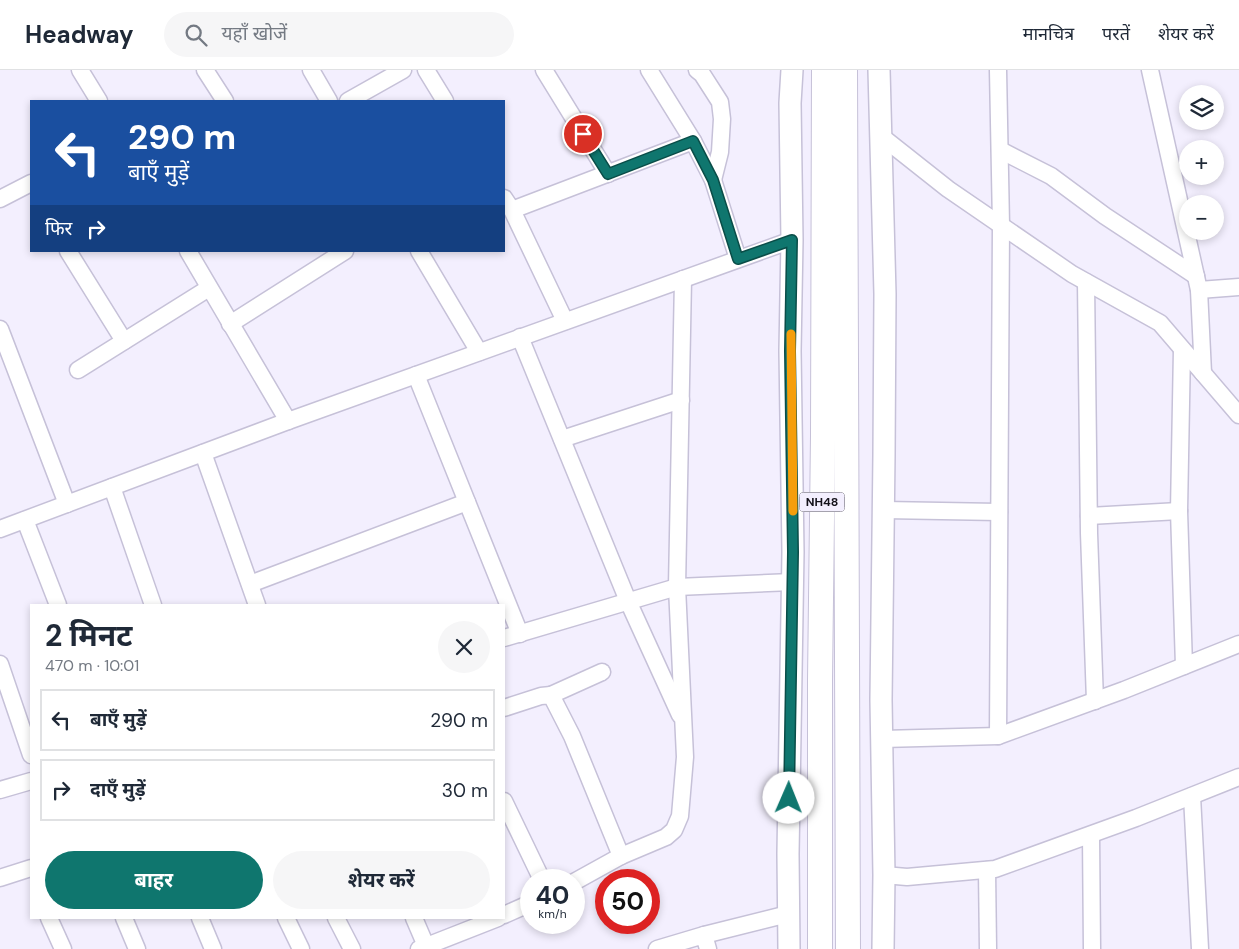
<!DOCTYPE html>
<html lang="hi">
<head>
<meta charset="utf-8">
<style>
  :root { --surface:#fff; --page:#f6f6f7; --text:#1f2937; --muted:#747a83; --line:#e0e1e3; --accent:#0f766e }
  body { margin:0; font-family:"DM Sans","Noto Sans Devanagari",sans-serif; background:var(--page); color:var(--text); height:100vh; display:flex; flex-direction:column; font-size:19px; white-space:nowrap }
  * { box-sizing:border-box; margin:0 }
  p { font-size:16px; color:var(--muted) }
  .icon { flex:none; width:28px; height:28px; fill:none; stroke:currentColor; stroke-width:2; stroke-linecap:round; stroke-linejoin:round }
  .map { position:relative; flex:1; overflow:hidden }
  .side { position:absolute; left:30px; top:534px; width:475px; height:315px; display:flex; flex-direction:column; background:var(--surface); border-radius:0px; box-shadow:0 2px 8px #0003 }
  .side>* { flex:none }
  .banner { position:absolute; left:30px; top:30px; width:475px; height:152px; border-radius:0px; box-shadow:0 2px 8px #0003; background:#1a4fa0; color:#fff; overflow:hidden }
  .tools { position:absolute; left:1179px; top:15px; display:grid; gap:10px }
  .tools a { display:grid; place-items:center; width:45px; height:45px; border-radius:50%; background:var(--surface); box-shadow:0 2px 8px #0003; font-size:25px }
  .speed { position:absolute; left:520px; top:799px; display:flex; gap:10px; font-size:25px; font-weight:700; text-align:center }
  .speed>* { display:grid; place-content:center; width:65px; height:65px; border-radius:50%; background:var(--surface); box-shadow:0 2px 8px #0003; line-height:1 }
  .speed small { font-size:12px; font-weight:400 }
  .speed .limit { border:8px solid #d22; background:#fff; color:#111 }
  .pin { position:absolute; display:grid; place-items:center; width:42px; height:42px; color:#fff; margin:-21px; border:2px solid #fff; border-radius:50%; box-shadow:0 1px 5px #0007 }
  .me { position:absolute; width:55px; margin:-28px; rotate:1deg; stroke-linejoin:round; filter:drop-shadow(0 0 4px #0008) }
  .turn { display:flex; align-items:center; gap:18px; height:105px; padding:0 15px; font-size:22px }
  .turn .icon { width:65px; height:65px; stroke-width:2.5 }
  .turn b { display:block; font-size:35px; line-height:42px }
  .then { display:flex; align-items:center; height:48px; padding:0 15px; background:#0003; gap:10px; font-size:19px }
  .round { display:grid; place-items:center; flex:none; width:52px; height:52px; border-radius:26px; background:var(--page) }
  .head { display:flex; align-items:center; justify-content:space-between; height:85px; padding:0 15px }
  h1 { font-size:30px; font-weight:700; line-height:38px }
  .primary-button { display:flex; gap:10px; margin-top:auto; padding:10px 15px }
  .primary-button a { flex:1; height:58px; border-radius:30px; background:var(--accent); color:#fff; font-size:20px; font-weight:700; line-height:58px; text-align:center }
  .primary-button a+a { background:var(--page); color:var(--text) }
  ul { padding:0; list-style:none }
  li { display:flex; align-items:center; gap:15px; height:62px; margin:0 10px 8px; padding:0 5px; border:2px solid var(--line); border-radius:0px }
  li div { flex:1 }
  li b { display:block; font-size:19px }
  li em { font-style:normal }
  header { display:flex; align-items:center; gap:30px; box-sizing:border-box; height:70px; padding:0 25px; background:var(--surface); border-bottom:1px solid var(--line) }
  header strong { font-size:24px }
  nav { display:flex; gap:28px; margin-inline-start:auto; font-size:18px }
  .search { width:350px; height:45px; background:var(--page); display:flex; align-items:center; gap:12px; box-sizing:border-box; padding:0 18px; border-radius:28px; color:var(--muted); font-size:19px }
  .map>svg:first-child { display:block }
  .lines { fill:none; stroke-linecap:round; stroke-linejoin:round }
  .minor-casing { stroke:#c6c1d8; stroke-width:19 }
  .major-casing { stroke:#c6c1d8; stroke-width:24 }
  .highway-casing { stroke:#c6c1d8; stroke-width:26 }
  .minor { stroke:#fff; stroke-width:16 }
  .major { stroke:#fff; stroke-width:21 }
  .highway { stroke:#fff; stroke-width:24 }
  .route-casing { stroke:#0a4d48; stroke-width:12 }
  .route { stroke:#0f766e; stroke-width:9 }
  .slow { stroke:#f59e0b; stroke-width:9 }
  .labels { text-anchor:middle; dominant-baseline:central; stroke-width:4.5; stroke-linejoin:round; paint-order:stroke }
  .shield { fill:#f3effe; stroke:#57545e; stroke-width:1 }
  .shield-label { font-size:12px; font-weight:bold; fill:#14121a }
</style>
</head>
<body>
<header>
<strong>Headway</strong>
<div class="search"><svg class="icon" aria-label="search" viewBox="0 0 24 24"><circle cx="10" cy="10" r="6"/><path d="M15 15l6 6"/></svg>यहाँ खोजें</div>
<nav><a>मानचित्र</a><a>परतें</a><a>शेयर करें</a></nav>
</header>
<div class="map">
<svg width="1239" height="879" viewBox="0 0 1239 879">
  <rect width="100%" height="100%" fill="#f3effe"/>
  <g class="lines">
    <!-- minor casing -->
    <g class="minor-casing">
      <g id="minor">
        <polyline points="80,0 99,31"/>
        <polyline points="205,0 225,31"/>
        <polyline points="311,0 329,31"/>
        <polyline points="426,0 445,31"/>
        <polyline points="544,0 608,104"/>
        <polyline points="649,0 693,71 713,110 738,189"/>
        <polyline points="697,0 702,4 720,32 722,49 720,82 713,110"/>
        <polyline points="1150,0 1199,220 1203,303"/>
        <polyline points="348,31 403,0"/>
        <polyline points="881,66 948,119 1072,204 1160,253 1239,345"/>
        <polyline points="1000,80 1051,106 1105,146 1196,206"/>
        <polyline points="504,128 512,140 565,251"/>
        <polyline points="0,129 31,113"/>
        <polyline points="512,140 693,71"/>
        <polyline points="68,181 124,271"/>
        <polyline points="188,181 288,351"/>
        <polyline points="419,181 479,282"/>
        <polyline points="1086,212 1089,463 1095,631"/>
        <polyline points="1199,220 1239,217"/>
        <polyline points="230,254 345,181"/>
        <polyline points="0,259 67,434"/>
        <polyline points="520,267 628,531 680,645"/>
        <polyline points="1182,279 1179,441 1184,596"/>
        <polyline points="78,300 209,218"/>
        <polyline points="416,305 520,564"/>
        <polyline points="562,369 681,330"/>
        <polyline points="203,383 257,535"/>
        <polyline points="112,417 153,535"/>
        <polyline points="884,440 999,442"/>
        <polyline points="1089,446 1179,441"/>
        <polyline points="25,450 58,535"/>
        <polyline points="0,459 288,351 792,170"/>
        <polyline points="250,514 467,432"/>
        <polyline points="504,568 677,517 792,512"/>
        <polyline points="0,594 31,685"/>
        <polyline points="551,625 602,602"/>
        <polyline points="504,638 541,626 551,625 572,666 621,786"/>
        <polyline points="998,666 1001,155 998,0"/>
        <polyline points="882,669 998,666 1124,620 1239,574"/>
        <polyline points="0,720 31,711"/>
        <polyline points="1192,726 1200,879"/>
        <polyline points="504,731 542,810"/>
        <polyline points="1091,765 1092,879"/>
        <polyline points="987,800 988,879"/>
        <polyline points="884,805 907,807 995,799 1136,748 1239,707"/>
        <polyline points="0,808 31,798"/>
        <polyline points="574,812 621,786 666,767 674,760 680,746 685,687 677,517 683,209"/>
        <polyline points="504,845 531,833"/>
        <polyline points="49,848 63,879"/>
        <polyline points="124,848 137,879"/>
        <polyline points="200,848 213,879"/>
        <polyline points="286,848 301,879"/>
        <polyline points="336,848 352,879"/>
        <polyline points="414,848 426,876"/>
        <polyline points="704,865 788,844"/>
        <polyline points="419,879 498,848"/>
        <polyline points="657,879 704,865 708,879"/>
      </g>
    </g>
    <!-- major casing -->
    <g class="major-casing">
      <g id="major">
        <polyline points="879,0 885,224 884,385 881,630 884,805 883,879"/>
        <polyline points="789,879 788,784 793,482 790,281 792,170 790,33 792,0"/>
      </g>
    </g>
    <!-- highway casing -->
    <g class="highway-casing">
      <g id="highway">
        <polyline points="845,0 848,879"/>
        <polyline points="820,879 820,611 823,366 824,0"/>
      </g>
    </g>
    <!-- minor -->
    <use href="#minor" class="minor"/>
    <!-- major -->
    <use href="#major" class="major"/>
    <!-- highway -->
    <use href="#highway" class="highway"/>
  </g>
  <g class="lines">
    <!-- route casing -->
    <g class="route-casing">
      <polyline id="route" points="583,64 608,104 693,71 713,110 738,189 792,170 790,281 793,482 789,728"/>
    </g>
    <!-- route -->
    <use href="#route" class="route"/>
    <!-- slow -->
    <polyline class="slow" points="791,264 793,441"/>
  </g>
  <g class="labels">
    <!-- shield labels -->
    <rect class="shield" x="799.5" y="422.5" width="45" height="19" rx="4"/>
    <g class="shield-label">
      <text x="822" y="432">NH48</text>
    </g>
  </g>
</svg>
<div class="tools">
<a><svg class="icon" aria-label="layers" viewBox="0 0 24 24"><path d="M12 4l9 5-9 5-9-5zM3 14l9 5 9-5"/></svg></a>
<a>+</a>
<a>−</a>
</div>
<div class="speed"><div>40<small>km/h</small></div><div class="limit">50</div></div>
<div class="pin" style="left:583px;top:64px;background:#d93025"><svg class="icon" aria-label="arrive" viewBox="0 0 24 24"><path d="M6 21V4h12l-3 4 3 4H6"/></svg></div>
<svg class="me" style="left:789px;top:728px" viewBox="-20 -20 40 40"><circle r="19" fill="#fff"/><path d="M0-13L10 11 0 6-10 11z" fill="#0f766e"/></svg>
<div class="banner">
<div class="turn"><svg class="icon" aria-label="left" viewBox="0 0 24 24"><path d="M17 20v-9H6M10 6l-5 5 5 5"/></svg><div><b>290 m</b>बाएँ मुड़ें</div></div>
<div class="then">फिर<svg class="icon" aria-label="right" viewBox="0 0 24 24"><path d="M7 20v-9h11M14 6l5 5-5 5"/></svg></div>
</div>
<section class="side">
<div class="head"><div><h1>2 मिनट</h1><p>470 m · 10:01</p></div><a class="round"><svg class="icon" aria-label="close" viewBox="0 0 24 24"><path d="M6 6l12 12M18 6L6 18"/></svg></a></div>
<ul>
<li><svg class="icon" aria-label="left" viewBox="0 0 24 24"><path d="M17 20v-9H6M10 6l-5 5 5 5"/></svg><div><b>बाएँ मुड़ें</b></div><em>290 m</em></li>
<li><svg class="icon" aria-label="right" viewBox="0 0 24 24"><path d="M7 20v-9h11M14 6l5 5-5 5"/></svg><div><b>दाएँ मुड़ें</b></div><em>30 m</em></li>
</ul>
<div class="primary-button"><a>बाहर</a><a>शेयर करें</a></div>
</section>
</div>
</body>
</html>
